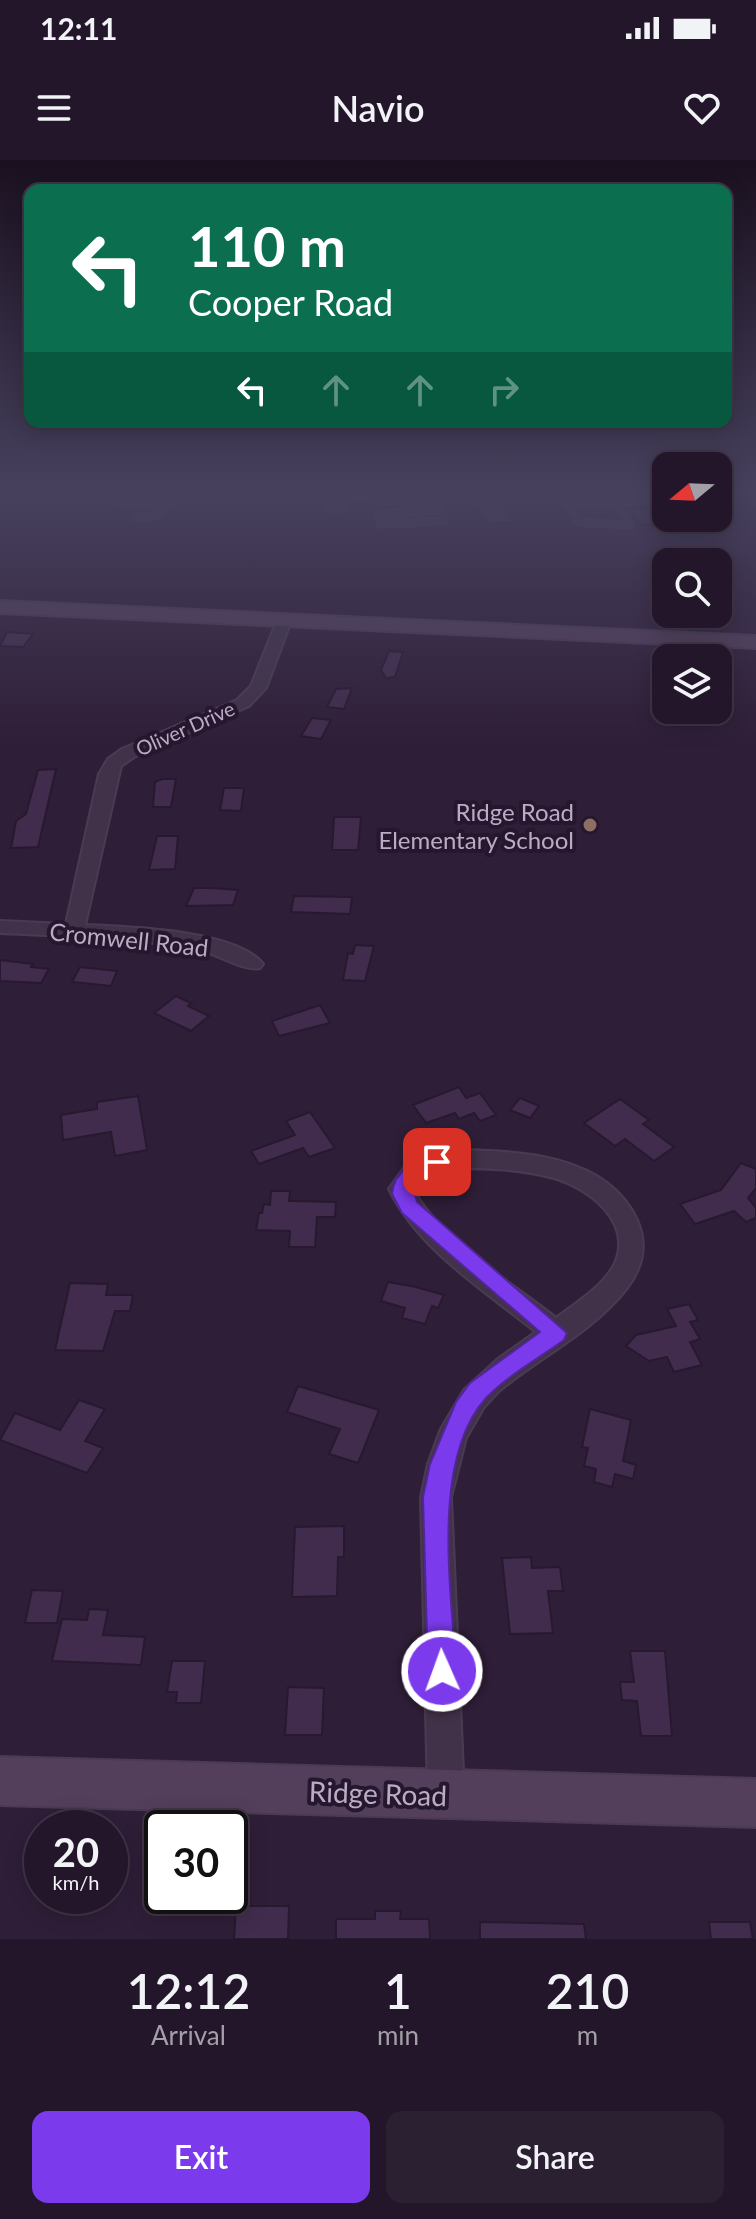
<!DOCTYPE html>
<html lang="en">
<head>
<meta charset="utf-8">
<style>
  :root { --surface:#23162a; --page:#2b1f32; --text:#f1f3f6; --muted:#a39fa8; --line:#403547; --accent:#7c3aed }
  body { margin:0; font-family:Lato,sans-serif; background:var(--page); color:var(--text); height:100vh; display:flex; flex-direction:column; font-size:30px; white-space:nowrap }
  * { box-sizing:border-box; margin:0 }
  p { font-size:26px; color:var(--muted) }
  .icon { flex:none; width:44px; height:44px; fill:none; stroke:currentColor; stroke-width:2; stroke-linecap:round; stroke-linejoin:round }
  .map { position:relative; height:1779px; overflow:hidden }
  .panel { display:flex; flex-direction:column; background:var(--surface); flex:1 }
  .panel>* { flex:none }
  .guide { position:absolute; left:24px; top:24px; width:708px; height:244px; border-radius:16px; box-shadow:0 4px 20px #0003,0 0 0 2px var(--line); background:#0b6e4f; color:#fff; overflow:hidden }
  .needle { width:52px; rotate:251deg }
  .tools { position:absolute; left:652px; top:292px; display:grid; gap:16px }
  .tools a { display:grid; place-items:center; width:80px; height:80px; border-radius:16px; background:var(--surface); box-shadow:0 4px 20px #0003,0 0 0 2px var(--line); font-size:40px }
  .speed { position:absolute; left:24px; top:1650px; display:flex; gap:16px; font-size:40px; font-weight:700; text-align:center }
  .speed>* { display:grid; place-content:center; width:104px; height:104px; border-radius:50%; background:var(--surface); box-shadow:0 4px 20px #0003,0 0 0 2px var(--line); line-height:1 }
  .speed small { font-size:20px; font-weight:400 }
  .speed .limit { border:4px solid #111; border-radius:12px; background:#fff; color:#111 }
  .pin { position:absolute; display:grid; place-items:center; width:68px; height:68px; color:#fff; margin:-34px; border-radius:16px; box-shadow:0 4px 12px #0006 }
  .me { position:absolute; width:88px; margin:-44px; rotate:358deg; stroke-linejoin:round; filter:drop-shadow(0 0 6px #0008) }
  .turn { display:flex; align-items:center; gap:28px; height:168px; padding:0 32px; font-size:36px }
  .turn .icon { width:104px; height:104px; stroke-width:2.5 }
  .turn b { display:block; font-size:56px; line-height:68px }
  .lanes { display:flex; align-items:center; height:76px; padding:0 32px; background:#0003; justify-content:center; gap:40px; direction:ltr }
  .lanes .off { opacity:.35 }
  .eta { display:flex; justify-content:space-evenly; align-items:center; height:136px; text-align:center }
  .eta b { font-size:48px; font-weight:600; line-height:56px }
  .button { display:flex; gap:16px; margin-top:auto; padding:16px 32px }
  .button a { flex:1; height:92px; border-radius:16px; background:var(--accent); color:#fff; font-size:32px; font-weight:600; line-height:92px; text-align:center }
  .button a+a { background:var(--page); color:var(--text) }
  .status { display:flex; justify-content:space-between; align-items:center; height:56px; padding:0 40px; background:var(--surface); direction:ltr }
  .status svg { height:22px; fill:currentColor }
  header { display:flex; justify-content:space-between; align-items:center; height:104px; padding:0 32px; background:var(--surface); font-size:36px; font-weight:600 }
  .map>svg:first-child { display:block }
  .building { fill:#412c4d; stroke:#27192f; stroke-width:2 }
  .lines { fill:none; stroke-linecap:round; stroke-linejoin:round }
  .service-casing { stroke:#4a3b52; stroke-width:9 }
  .minor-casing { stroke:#4a3b52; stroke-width:4 }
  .secondary-casing { stroke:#4a3b52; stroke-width:4 }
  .service { stroke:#413149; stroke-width:7 }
  .minor { fill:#413149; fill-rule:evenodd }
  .secondary { fill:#533f5c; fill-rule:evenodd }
  .route { fill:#7c3aed; stroke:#51269a; stroke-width:2 }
  .education-dot { fill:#8d6e63; stroke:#25172d; stroke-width:3 }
  .labels { text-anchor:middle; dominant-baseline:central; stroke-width:8; stroke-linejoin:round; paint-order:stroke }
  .far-street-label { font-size:20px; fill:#bdabc6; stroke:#25172d }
  .poi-label { font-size:24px; fill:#bdabc6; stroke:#25172d; text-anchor:end }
  .street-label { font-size:24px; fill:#bdabc6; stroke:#25172d }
  .near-street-label { font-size:28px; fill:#bdabc6; stroke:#25172d }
</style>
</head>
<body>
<div class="status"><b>12:11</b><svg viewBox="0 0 49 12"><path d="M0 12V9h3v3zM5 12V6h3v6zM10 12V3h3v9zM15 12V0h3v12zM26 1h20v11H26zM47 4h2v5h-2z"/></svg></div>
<header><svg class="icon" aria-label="menu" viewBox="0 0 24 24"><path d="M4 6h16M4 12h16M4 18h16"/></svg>Navio<svg class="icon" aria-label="heart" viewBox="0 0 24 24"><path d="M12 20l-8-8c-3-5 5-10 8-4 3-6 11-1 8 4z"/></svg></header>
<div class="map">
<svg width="756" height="1779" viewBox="0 0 756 1779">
  <rect width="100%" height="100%" fill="#2f1e38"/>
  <!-- building -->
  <g class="building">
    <polygon points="326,334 395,334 401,346 378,347 350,339 349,354 323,354"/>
    <polygon points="500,341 514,362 488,364 475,342"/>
    <polygon points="666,347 666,367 640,364 628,349"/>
    <polygon points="7,472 33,474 23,487 0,486"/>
    <polygon points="389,491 403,492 395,517 386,518 381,510"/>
    <polygon points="352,528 344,549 327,547 336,529"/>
    <polygon points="312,558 331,560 321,579 301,576"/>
    <polygon points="56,609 38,687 11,688 16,661 26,654 38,610"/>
    <polygon points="162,619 176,619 171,647 153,647 155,622"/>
    <polygon points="224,628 244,628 241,651 220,650"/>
    <polygon points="334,657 361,657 358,690 332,690"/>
    <polygon points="157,676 178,676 175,709 149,710"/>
    <polygon points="194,728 212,728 238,730 233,745 186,746"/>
    <polygon points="294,736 352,737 350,754 291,752"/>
    <polygon points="355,785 374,786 365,821 343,820 348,793 353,794"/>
    <polygon points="0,800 33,804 31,807 49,809 41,823 0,821"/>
    <polygon points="80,807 117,811 111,826 72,822"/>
    <polygon points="176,836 191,843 188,846 209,856 191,871 154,853"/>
    <polygon points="320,845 330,863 279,876 272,861"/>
    <polygon points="459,927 466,938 480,933 496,955 480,961 474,953 459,959 455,953 426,963 413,945"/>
    <polygon points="138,936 147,990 115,996 111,972 63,980 61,955 97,949 97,942"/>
    <polygon points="520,938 539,946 530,958 510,950"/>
    <polygon points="620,939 649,960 643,964 674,987 654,1001 625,979 615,986 584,963"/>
    <polygon points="310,952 335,988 309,997 303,988 259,1004 251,991 295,975 286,961"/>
    <polygon points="741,1003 756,1009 756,1028 748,1038 756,1048 756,1058 746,1062 734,1051 695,1064 680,1044 721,1030"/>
    <polygon points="271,1031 290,1031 289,1041 336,1042 335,1057 317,1057 315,1087 289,1087 290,1071 256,1070 259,1053 262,1053 264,1044 270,1045"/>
    <polygon points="388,1122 416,1127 444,1135 438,1148 432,1146 425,1164 402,1158 405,1148 381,1141"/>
    <polygon points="70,1123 108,1124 106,1135 133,1135 130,1151 115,1151 103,1191 55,1190"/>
    <polygon points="689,1144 698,1160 690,1162 700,1179 690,1182 702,1205 674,1212 667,1197 649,1201 626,1186 636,1175 676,1166 667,1149"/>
    <polygon points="298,1226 379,1250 358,1303 329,1294 340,1269 287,1252"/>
    <polygon points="79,1240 105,1249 85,1281 103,1288 87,1313 0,1280 15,1253 60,1270"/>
    <polygon points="590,1249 631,1260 623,1301 636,1305 633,1319 615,1314 612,1327 594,1322 596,1309 584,1306 588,1288 582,1287"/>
    <polygon points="344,1366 344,1397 338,1397 337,1436 292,1437 295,1367"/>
    <polygon points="531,1397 532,1408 560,1407 563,1431 548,1431 553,1473 510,1474 502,1398"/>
    <polygon points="32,1430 63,1431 57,1463 25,1463"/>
    <polygon points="89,1449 108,1450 103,1475 145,1477 141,1505 52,1501 62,1459 87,1460"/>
    <polygon points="630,1491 665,1491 672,1576 641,1576 637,1541 622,1540 620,1522 634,1522"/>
    <polygon points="172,1501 205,1501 201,1543 176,1543 177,1532 167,1532"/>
    <polygon points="288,1527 324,1528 322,1575 285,1575"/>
    <polygon points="236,1746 289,1746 288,1779 234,1779"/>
    <polygon points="375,1751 401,1751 400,1759 429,1759 430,1779 336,1779 336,1759 375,1759"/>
    <polygon points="480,1762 584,1764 586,1779 480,1779"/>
    <polygon points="709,1762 750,1762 753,1779 711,1779"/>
  </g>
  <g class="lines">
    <!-- service casing -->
    <g class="service-casing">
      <g id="service">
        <polyline points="616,343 630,365 579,362 569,345 664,339 663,334"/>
        <polyline points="123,344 166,346"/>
        <polyline points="439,350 378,354 381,364 444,361"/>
        <polyline points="137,358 159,355 175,334"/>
      </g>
    </g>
    <!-- minor casing -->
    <g class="minor-casing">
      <g id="minor">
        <path d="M284,457L291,461L266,528L249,546L134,597L121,606L85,765C127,767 237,770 263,804L260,808C245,812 215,793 197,789C131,778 66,776 0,773V761L66,764L99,614L108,599L122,589L237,540L251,526L277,461Z"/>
        <path d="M455,990C519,991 607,994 637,1060C648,1085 643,1107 627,1128C594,1171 540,1197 499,1231L484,1247L466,1278L451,1337L464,1635L459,1648L446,1653L433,1648L428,1635L421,1337L428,1304L441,1269L464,1230L498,1199L536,1172C484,1130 419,1090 389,1029L407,1004ZM455,1008C488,1008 522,1009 554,1018C588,1028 633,1061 615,1103C604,1126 576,1143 556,1158C513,1124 438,1078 413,1029C422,1013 438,1010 455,1008Z"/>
      </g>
    </g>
    <!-- secondary casing -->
    <g class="secondary-casing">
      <g id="secondary">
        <polygon points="0,441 756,476 756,488 0,453"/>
        <polygon points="0,1597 756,1619 756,1667 0,1645"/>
      </g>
    </g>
    <!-- service -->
    <use href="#service" class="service"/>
    <!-- minor -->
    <use href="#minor" class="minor"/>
    <!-- secondary -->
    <use href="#secondary" class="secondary"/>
  </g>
  <!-- sky -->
  <linearGradient id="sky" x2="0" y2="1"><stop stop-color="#1a101f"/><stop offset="0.57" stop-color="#47415e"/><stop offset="1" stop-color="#47415e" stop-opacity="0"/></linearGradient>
  <rect width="756" height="584" fill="url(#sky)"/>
  <!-- route -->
  <path class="route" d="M437,995L447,1002L413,1025L417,1042L567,1173L564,1180C539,1198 507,1216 486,1238C430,1300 452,1433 456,1511L452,1521L442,1525L432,1521L428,1511L423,1337L430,1304L456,1242L470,1223L540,1172L402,1053L392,1034C394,1009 416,1001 437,995Z"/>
  <!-- markers -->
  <circle class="education-dot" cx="590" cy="665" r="8"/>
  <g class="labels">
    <!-- far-street labels -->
    <g class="far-street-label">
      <text transform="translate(185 568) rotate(-24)">Oliver Drive</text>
    </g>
    <!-- poi labels -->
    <g class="poi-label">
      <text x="574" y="651">Ridge Road<tspan x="574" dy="28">Elementary School</tspan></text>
    </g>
    <!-- street labels -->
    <g class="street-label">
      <text transform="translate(129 779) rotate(6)">Cromwell Road</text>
    </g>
    <!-- near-street labels -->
    <g class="near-street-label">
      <text transform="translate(378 1633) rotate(2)">Ridge Road</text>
    </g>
  </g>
</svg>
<div class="tools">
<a><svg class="needle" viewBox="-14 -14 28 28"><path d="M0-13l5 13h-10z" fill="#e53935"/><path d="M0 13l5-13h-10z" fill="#a39fa8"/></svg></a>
<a><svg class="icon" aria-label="search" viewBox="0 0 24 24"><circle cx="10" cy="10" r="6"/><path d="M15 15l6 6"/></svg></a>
<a><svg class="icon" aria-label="layers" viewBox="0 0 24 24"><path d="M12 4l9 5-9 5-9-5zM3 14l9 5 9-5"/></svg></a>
</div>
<div class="speed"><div>20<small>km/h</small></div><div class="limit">30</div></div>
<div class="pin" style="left:437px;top:1002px;background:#d93025"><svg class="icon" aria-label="arrive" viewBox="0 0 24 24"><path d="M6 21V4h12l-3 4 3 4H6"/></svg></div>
<svg class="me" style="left:442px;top:1511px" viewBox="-20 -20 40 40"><circle r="17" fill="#7c3aed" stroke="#fff" stroke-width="3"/><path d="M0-11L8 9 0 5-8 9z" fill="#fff"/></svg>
<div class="guide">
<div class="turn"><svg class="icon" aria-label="left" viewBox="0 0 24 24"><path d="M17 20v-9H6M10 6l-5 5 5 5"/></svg><div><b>110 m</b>Cooper Road</div></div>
<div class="lanes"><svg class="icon" aria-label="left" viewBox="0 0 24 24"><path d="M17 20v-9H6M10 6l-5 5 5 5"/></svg><svg class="icon off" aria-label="ahead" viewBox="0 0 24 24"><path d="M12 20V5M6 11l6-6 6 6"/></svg><svg class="icon off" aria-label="ahead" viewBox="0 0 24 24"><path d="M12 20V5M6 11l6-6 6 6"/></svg><svg class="icon off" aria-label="right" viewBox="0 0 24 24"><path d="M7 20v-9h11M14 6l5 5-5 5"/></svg></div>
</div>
</div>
<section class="panel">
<div class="eta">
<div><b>12:12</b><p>Arrival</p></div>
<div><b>1</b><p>min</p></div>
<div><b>210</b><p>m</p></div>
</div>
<div class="button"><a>Exit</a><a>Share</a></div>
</section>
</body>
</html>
